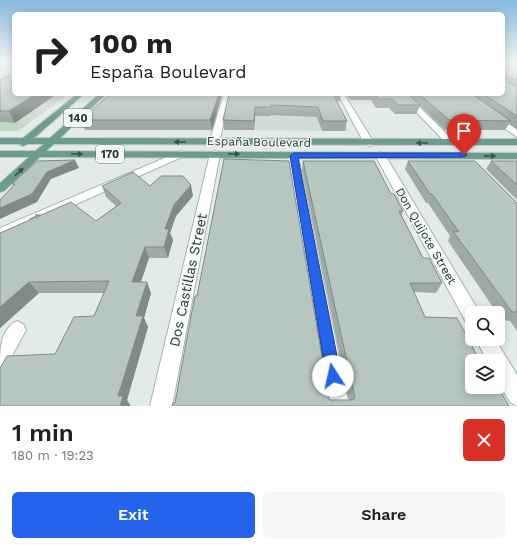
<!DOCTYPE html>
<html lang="en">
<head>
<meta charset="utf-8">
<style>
  :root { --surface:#fff; --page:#f6f6f6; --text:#202124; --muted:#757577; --accent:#2563eb }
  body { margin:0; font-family:"Work Sans",sans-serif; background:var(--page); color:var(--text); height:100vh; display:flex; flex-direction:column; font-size:15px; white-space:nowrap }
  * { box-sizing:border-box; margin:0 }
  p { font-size:13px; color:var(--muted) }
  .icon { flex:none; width:22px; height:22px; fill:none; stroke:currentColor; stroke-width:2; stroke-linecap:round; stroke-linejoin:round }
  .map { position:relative; height:406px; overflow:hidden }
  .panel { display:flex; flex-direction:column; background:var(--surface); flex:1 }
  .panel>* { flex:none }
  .hud { position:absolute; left:12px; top:12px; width:493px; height:84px; border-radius:6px; box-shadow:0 2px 10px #0003; background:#fff; color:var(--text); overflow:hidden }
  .controls { position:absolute; left:465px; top:306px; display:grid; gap:8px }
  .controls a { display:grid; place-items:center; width:40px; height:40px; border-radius:6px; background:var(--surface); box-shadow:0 2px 10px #0003; font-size:20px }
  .pin { position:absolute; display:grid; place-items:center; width:34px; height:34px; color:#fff; margin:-41px -17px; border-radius:50% 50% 50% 0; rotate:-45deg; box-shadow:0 0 4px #0007 }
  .pin .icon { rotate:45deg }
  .me { position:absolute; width:44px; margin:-22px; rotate:350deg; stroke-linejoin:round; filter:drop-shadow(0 0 3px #0008) }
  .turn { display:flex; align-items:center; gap:14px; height:84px; padding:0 12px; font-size:18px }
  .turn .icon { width:52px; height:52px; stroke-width:2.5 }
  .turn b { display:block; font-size:28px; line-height:34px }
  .round { display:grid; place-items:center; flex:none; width:42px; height:42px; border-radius:6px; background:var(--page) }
  .head { display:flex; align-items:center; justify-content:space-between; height:68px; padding:0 12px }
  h1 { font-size:24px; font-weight:600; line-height:30px }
  .action { display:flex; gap:8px; margin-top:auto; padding:8px 12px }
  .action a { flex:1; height:46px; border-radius:6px; background:var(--accent); color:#fff; font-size:16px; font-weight:600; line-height:46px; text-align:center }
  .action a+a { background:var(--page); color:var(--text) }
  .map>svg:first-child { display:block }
  .built { fill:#d1dbd6 }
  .green { fill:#bedac6 }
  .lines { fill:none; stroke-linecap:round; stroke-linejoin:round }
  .street-casing { stroke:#a6b3ae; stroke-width:2 }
  .secondary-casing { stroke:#a2b6af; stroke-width:2 }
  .primary-casing { stroke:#c2c8c6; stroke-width:2 }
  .street { fill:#fff; fill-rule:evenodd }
  .secondary { fill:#fff; fill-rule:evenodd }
  .primary { fill:#6c9c90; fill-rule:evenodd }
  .wall { fill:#9eaaa5 }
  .shaded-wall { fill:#818b86 }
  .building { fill:#b8c6c0; stroke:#818b86 }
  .oneway { fill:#36534c }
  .oneway2 { fill:#929d9a }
  .route { fill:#2563eb; stroke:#184099 }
  .labels { text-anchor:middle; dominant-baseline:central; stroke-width:3; stroke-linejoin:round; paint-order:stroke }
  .shield { fill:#f3f8f6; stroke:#62746f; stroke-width:1 }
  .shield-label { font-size:11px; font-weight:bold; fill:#243b35 }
  .street-label { font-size:12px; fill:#243b35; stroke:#f3f8f6 }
  .near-street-label { font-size:14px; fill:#243b35; stroke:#f3f8f6 }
</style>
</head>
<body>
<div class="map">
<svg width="517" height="406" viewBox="0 0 517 406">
  <rect width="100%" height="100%" fill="#e3ebe7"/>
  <!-- built -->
  <g class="built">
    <polygon points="0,62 14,62 14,94 69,94 18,131 0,131"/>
    <polygon points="235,94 331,94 349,131 229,130"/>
  </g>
  <!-- green -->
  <polygon class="green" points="0,123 28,124 18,131 0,131"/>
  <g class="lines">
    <!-- street casing -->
    <g class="street-casing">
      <g id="street">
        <polygon points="224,94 230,94 219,143 214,146 209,143"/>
        <polygon points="338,94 344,94 374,143 372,145 369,146 364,143"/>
        <polygon points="399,94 406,94 454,141 456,143 454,145 448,145"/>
        <polygon points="215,151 220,154 172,406 150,406 210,154"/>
        <polygon points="380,152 385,155 478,310 479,313 472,313 472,324 466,322 375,155"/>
        <polygon points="293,153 298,156 349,406 327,406 288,156"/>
        <path d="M17,321L23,324L26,330L7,365L0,368C0,350 0,329 17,321Z"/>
        <polygon points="476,339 495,339 517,375 517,406 510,402 498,382 498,361 487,361"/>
      </g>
    </g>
    <!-- secondary casing -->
    <g class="secondary-casing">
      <g id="secondary">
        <polygon points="491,115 497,115 517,130 517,137 491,119"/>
        <polygon points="181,151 184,152 186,154 184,156 0,238 0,228"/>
      </g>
    </g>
    <!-- primary casing -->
    <g class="primary-casing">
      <polygon id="primary" points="77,94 84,94 34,138 50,138 99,94 106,94 60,138 517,139 517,145 54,144 46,151 517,153 517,159 40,157 4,191 0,192 0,183 29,157 0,157 0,151 35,151 44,144 28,144 23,146 19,144 0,144 0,138 23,138"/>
    </g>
    <!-- street -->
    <use href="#street" class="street"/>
    <!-- secondary -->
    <use href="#secondary" class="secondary"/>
    <!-- primary -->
    <use href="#primary" class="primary"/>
  </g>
  <!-- wall -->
  <g class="wall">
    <polygon points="503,62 517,62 517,129 509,124 505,130 445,130 420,106 416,114 395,114 389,108 376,108 371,100 350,100 346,94 503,94"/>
    <polygon points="0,80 15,123 0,122"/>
    <polygon points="110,94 222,94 212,130 85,130 81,120"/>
    <polygon points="229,94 341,94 340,101 336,101 347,121 345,131 322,131 317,117 271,115 270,116 255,116 254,130 224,130 223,120"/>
    <polygon points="303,161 391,194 403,211 401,216 423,258 442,283 436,293 414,292 425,317 472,361 509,406 172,406 329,399 330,400 349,400 302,170"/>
    <polygon points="408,161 517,203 517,331 510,321 503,320 498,313 497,313 448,241 450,236 428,203 426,203 405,169"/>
    <polygon points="491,161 517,161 517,200 486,169"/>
    <polygon points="102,186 150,186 193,196 176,216 170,233 173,240 168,258 149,258 141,282 151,293 144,318 148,327 127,400 130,405 130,406 0,406 55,354 94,316 104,293 39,293 0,328 0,233 96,221 116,206 106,197"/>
  </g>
  <!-- shaded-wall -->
  <g class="shaded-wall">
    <polygon points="36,94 57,94 15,123 9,111"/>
    <polygon points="219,94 222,94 212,130 210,120"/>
    <polygon points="255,107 255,116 254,130 254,121"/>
    <polygon points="75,160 79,168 51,179 37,202 0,219 0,208 47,172"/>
    <polygon points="191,185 193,196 176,216 170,233 173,240 168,258 164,247 165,229 174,205"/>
    <polygon points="145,247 149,258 137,293 132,282"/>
    <polygon points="29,282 39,293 0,328 0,307"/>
    <polygon points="147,282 151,293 144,318 148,327 127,400 130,405 130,406 120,406 118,396 136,316"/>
  </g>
  <!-- building -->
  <g class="building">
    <polygon points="503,62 517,62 517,80 506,75 507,82 517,86 517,116 483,94 503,94"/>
    <polygon points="14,73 14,94 36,94 9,111 0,111 0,80"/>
    <polygon points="110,94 219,94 210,120 81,120"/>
    <polygon points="229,94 333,94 347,121 323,121 318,107 271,105 271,107 255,107 254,121 223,120"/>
    <polygon points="374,94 408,94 420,105 398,105 392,99 379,99"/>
    <polygon points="419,94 472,94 511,121 449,120"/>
    <polygon points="224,159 289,161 329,399 330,400 353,400 355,398 303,161 374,161 391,194 394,194 403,211 399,211 423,258 429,258 442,283 410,283 425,317 457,318 480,361 472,361 472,387 498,387 509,406 172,406 173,403 175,403 191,316 195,296 197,296"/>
    <polygon points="75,160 47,172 32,194 0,208 0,200 15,184 12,184 37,161"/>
    <polygon points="408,161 475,161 517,203 517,312 512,312 453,231 459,232 432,194 430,194"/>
    <polygon points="491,161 517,161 517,185"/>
    <polygon points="133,172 150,186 161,176 183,176 191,185 174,205 165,229 169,229 164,247 145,247 132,282 147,282 136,316 143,316 118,396 123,396 120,406 0,406 0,368 7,356 55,354 74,317 94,316 109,281 29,282 0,307 0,233 71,202 96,221 121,203 102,186"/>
  </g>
  <!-- one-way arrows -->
  <defs><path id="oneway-solid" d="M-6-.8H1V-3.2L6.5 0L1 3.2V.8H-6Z"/></defs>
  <g class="oneway">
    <use href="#oneway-solid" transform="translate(180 142) rotate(-180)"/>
    <use href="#oneway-solid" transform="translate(422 143) rotate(180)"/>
    <use href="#oneway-solid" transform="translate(77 154)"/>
    <use href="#oneway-solid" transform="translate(234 154) rotate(1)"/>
    <use href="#oneway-solid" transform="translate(490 156) rotate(1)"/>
    <use href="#oneway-solid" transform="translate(19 172) rotate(-42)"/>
  </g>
  <use class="oneway2" href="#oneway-solid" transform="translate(35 217) rotate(-23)"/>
  <!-- sky -->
  <linearGradient id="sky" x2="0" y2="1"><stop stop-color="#85b9dc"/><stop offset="0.52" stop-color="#f2f6f4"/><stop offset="1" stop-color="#f2f6f4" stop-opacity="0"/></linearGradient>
  <rect width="517" height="119" fill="url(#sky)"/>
  <!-- route -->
  <polygon class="route" points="294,153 464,153 467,155 464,157 298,158 341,376 339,382 333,384 328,382 326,376 290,156"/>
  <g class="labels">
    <!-- shield labels -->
    <g class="shield">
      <rect x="64" y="109" width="28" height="18" rx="3"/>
      <rect x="96" y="145" width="28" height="18" rx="3"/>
    </g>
    <g class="shield-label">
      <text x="78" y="118">140</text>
      <text x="110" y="154">170</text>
    </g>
    <!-- street labels -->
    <g class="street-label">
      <text transform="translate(259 142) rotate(1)">España Boulevard</text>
      <text transform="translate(426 236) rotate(60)">Don Quijote Street</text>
    </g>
    <!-- near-street labels -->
    <g class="near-street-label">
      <text transform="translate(188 280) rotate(-78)">Dos Castillas Street</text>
    </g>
  </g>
</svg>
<div class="controls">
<a><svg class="icon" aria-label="search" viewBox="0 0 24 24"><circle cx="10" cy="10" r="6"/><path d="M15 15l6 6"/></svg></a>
<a><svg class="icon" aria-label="layers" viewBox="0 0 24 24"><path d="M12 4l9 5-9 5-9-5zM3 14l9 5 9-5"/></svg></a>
</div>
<div class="pin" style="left:464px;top:155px;background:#d93025"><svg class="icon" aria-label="arrive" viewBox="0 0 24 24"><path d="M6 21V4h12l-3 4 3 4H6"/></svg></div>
<svg class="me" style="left:333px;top:376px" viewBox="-20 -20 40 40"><circle r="19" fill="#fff"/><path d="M0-13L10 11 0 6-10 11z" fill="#2563eb"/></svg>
<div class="hud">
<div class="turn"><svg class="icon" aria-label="right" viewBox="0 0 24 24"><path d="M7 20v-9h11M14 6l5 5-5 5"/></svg><div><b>100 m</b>España Boulevard</div></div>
</div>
</div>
<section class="panel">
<div class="head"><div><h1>1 min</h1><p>180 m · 19:23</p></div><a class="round" style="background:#d93025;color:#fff"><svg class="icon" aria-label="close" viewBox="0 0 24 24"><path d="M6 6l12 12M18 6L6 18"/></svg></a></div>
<div class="action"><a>Exit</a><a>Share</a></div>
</section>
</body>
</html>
